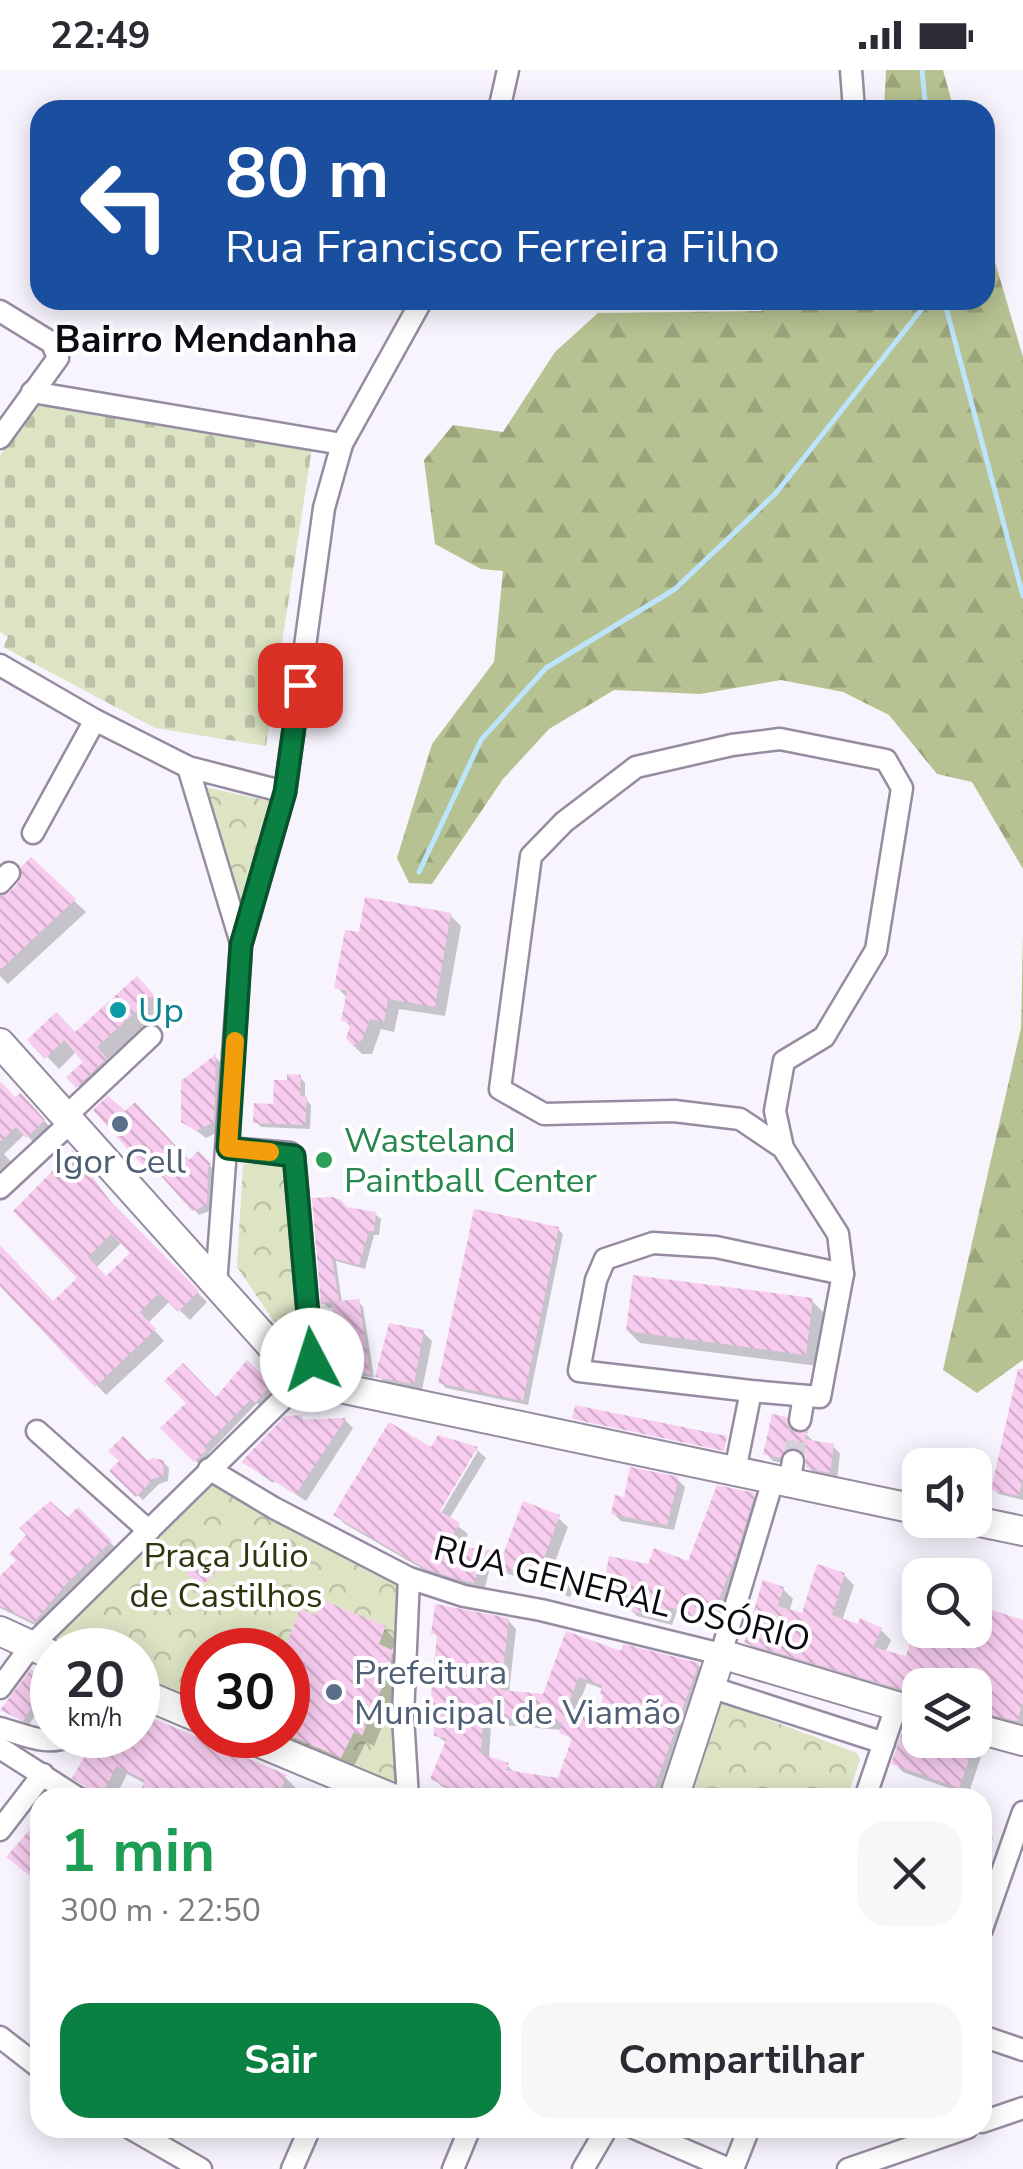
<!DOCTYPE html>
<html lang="pt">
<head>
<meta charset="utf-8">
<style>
  :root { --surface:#fff; --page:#f7f7f7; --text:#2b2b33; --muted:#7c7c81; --accent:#0b8043 }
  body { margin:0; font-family:"Nunito Sans",sans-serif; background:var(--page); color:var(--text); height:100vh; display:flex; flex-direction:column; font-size:38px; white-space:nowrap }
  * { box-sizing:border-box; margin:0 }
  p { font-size:32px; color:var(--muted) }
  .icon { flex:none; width:55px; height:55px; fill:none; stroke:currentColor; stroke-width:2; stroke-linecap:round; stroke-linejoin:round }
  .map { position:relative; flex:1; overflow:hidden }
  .sheet { position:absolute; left:30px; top:1718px; width:962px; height:350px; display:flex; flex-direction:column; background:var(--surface); border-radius:30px; box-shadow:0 5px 25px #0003 }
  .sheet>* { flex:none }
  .guide { position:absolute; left:30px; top:30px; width:965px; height:210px; border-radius:30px; box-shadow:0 5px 25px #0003; background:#1a4fa0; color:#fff; overflow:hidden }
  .controls { position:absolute; left:902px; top:1378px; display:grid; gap:20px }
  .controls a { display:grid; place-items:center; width:90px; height:90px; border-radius:20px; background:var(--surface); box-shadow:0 5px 25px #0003; font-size:50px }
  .speed { position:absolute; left:30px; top:1558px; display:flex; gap:20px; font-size:50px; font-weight:700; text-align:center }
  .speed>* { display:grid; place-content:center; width:130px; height:130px; border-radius:50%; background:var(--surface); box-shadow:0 5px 25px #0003; line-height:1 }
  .speed small { font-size:25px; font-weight:400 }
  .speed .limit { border:15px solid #d22; background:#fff; color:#111 }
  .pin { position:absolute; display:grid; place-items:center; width:85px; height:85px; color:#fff; margin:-42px; border-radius:20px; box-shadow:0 5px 15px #0006 }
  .me { position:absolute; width:110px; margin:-55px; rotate:355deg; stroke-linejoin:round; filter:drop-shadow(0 0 8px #0008) }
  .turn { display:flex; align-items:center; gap:35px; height:210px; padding:0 30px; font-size:45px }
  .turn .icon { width:130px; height:130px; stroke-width:2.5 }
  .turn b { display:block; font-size:70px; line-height:85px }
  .round { display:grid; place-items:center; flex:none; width:105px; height:105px; border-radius:30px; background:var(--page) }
  .overview { display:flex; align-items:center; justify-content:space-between; height:170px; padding:0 30px }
  h1 { font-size:60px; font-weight:700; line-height:75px; color:#1e9e55 }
  .cta { display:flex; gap:20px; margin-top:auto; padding:20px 30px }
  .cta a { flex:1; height:115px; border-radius:30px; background:var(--accent); color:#fff; font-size:40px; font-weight:700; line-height:115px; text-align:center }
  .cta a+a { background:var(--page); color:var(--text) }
  .status { display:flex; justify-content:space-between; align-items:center; height:70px; padding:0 50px; background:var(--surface); direction:ltr }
  .status svg { height:28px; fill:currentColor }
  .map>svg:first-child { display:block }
  .forest { fill:url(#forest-firs) }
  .cemetery { fill:url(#cemetery-stones) }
  .park { fill:url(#park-crowns) }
  .shadow { fill:#0003; fill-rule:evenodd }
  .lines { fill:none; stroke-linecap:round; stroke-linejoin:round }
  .stream { stroke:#bce4fd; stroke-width:5 }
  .building { fill:url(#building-back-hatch); fill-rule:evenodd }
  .minor-tunnel { stroke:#d5d1da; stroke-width:20; stroke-dasharray:20 10; stroke-linecap:butt }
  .minor-casing { stroke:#968ba0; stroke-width:25 }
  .major-casing { stroke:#968ba0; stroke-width:32 }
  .minor { stroke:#fff; stroke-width:20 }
  .major { stroke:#fff; stroke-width:28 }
  .route-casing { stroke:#07532c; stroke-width:25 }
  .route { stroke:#0b8043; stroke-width:18 }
  .slow { stroke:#f59e0b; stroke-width:18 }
  .culture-dot { fill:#0f9aa8; stroke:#fff; stroke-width:4 }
  .service-dot { fill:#5c6f8a; stroke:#fff; stroke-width:4 }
  .leisure-dot { fill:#2e9e5b; stroke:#fff; stroke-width:4 }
  .labels { text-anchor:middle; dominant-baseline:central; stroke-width:8; stroke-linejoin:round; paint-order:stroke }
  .culture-label { font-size:35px; fill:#0d838f; stroke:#fff; text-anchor:start }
  .leisure-label { font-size:35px; fill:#27864d; stroke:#fff; text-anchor:start }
  .service-label { font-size:35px; fill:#4e5e75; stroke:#fff }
  .park-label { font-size:35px; fill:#2e3610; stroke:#fff }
  .street-label { font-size:35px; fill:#0e0a12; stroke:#fff }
  .neighbourhood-label { font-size:38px; font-weight:bold; fill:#0e0a12; stroke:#fff }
</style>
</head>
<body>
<div class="status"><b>22:49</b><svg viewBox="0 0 49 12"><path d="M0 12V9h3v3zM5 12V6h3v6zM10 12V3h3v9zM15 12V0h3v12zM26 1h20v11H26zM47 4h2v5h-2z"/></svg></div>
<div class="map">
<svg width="1023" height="2099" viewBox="0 0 1023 2099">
  <defs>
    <pattern id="forest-firs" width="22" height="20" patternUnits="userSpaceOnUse" patternTransform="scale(2.5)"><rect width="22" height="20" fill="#b6c291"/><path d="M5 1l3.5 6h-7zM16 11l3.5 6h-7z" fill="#9ba57c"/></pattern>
    <pattern id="cemetery-stones" width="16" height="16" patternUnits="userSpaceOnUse" patternTransform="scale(2.5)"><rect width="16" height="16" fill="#dce4c4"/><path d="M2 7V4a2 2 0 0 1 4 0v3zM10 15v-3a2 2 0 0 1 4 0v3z" fill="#bcc2a7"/></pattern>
    <pattern id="park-crowns" width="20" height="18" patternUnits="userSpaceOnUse" patternTransform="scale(2.5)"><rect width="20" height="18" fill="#dce4c4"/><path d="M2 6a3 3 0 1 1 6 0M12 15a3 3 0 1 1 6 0" fill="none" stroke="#bcc2a7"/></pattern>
    <pattern id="building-back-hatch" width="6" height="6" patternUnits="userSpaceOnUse" patternTransform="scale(2.5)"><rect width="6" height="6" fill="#f7ccef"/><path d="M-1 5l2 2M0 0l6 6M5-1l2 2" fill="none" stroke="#d3aecc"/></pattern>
  </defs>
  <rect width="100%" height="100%" fill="#f8f4fd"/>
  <!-- forest -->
  <g class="forest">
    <polygon points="886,0 943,0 954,40 884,40"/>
    <polygon points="985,158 1023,287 1023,799 972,712 937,704 889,645 843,622 781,610 700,624 614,620 549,659 503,709 432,814 409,813 397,788 432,674 494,592 503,501 481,499 435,474 424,390 453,355 503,362 555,282 598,243 761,241 778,230 985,230"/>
    <polygon points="1023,864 1023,1290 977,1323 943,1300 1021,958"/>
  </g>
  <!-- cemetery -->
  <polygon class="cemetery" points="37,334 312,378 266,676 155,658 3,577 8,567 0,562 0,385"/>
  <!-- park -->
  <g class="park">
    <polygon points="205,717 269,731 244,840"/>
    <polygon points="284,1093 305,1290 295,1282 237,1197 243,1094"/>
    <polygon points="213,1414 402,1513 402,1725 257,1665 288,1665 288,1580 202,1580 202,1642 138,1615 138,1580 53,1580 44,1576"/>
    <polygon points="717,1630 857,1683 860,1690 847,1727 682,1728"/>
  </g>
  <!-- shadow -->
  <g class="shadow">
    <polygon points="31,790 86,842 8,914 0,906 0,828 4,829 25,808"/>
    <polygon points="450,845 461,856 445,946 399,939 394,962 381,959 372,984 362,984 350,972 352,958 344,950 348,929 337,917 361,865"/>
    <polygon points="149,922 164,939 107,990 117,1002 90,1028 70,1007 87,992 77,981 59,999 31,970 75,965"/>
    <polygon points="215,987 223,995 222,1060 206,1068 184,1051"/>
    <polygon points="300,1007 305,1013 305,1028 311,1035 310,1059 261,1057 256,1052 276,1036"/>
    <polygon points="0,1013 16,1030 21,1026 52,1059 36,1074 25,1064 4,1084 18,1099 0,1116"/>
    <polygon points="96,1041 189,1093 198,1084 215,1101 212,1140 199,1145 160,1101 156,1106 150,1100"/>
    <path d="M82,1093L119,1143L207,1232L190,1250L170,1231L148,1253L164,1271L106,1325L0,1212V1178L53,1234L81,1208ZM122,1172L134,1183L106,1209L96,1198Z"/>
    <polygon points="315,1131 375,1144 381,1149 379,1165 374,1165 365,1199 336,1191 342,1233 358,1231 363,1237 374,1308 343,1302 330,1289 340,1273 335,1237 329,1238 323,1233"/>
    <polygon points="558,1159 563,1164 528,1335 446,1318 441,1313"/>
    <polygon points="812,1231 824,1243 817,1296 640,1273 628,1261"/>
    <polygon points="423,1262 432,1271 422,1320 387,1314 378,1306"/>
    <polygon points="247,1294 276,1321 261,1337 257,1333 208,1384 211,1387 201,1396 163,1358 217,1331"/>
    <polygon points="1023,1326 1023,1430 999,1424 993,1419"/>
    <polygon points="302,1348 306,1353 345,1350 353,1358 306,1431 275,1411 273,1413 244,1392 286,1349"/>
    <polygon points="785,1349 796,1364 806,1364 813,1371 833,1376 840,1384 837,1409 816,1405 808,1397 806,1384 795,1385 788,1394 773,1391 766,1383"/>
    <path d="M476,1379L486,1388L449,1449L468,1464L460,1479L506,1485L558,1448L568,1457L553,1497L566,1502L576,1512L570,1527L490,1497L484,1521L438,1508L345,1454L336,1445L431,1381ZM472,1381H478L435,1453L431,1450Z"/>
    <polygon points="163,1392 169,1398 168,1411 159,1414 143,1430 112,1401"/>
    <polygon points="678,1410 685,1417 674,1460 621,1451 614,1444 626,1429"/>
    <polygon points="753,1425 760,1432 742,1490 715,1562 701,1551 677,1541 672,1555 637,1546 631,1540 635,1530 612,1525 605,1518 649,1497 690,1494"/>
    <polygon points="78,1441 118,1480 43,1559 0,1538 0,1508"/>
    <polygon points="844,1505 854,1515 842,1551 881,1560 891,1570 885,1583 908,1589 919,1552 920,1560 944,1560 976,1569 1023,1553 1023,1659 975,1649 975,1615 920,1615 920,1630 757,1582 747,1572 783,1519 793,1529 789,1542 804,1547"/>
    <polygon points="317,1548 384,1558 396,1570 391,1582 403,1594 402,1609 374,1676 366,1672 353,1698 278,1665 288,1665 287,1580"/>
    <path d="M508,1550L516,1559L509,1623L544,1626L567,1564L623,1584L698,1595L706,1603L662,1728H468L441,1716L433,1708L448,1674L436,1665L437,1647L431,1642L439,1569L434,1563ZM587,1613L603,1619L605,1626L599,1654L575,1645ZM491,1654L563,1660L574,1672L560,1710L516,1704L507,1695L489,1689Z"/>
    <polygon points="47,1612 52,1617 29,1655 3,1640"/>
    <polygon points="52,1638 52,1659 44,1639"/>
    <polygon points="138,1644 285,1707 295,1717 291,1728 139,1728 146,1714 127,1704 115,1728 92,1728 92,1723 75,1707 96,1671 93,1668 95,1665 138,1665"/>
    <polygon points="920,1662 920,1670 953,1670 973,1678 981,1687 968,1725 903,1702 894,1693"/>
    <polygon points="40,1752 40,1813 19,1797"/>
    <polygon points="982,1757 993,1768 988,1783 982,1781"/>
    <polygon points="982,1806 994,1817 982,1852"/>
  </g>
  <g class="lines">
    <!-- stream -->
    <g class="stream">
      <polyline points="922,0 926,40"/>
      <polyline points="944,230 1023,526"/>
      <polyline points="419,802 481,670 546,598 675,519 776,423 929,230"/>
    </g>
  </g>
  <!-- building -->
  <g class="building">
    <polygon points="31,787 76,829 0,900 0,826 9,823 19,812 21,797"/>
    <polygon points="365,827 451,843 435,937 388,929 384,952 370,949 362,970 353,976 346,968 351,953 341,951 347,921 334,918 345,860 359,862"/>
    <polygon points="137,906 154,925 97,977 107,988 76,1018 66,1007 83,992 64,970 45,989 27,970 56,942 75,962"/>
    <polygon points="216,984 214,1052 196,1061 181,1052 181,1011"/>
    <polygon points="287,1004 301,1005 300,1026 307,1027 305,1055 253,1053 254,1033 273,1034 274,1010 287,1010"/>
    <polygon points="0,1011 15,1027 21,1023 45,1050 26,1068 16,1057 0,1072"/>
    <polygon points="108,1026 125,1041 135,1032 189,1090 198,1081 211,1094 208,1098 207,1135 192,1141 154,1098 149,1102 121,1072 93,1040"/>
    <path d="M73,1080L109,1130L199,1221L178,1242L159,1223L140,1242L156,1259L95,1317L0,1216V1175L53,1231L77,1208L13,1141ZM111,1164L130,1183L106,1206L88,1187Z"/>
    <polygon points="332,1127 341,1130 347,1137 376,1142 374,1161 369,1161 359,1195 332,1188 339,1231 359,1229 370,1304 334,1298 328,1289 328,1271 337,1271 332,1232 321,1234 312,1128"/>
    <polygon points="474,1139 559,1157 523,1331 438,1313"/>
    <polygon points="633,1205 813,1228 806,1285 626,1261"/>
    <polygon points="389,1253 424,1260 414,1314 375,1307"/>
    <polygon points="247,1290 272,1314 254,1334 250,1330 204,1377 207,1380 194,1392 160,1358 186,1333 164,1311 183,1293 216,1327"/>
    <polygon points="1018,1299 1023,1299 1023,1407 1019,1426 991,1420"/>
    <polygon points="575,1335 727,1366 724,1381 572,1349"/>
    <polygon points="772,1344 787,1347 792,1361 807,1361 805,1369 834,1374 830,1403 806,1398 806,1386 796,1378 788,1378 780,1388 763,1384"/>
    <polygon points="303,1345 299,1350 346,1348 296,1424 241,1392 285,1346"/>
    <polygon points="389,1352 431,1377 438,1365 478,1377 440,1441 460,1453 447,1475 504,1482 523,1431 560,1445 543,1491 568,1500 560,1520 480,1489 475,1513 454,1508 426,1499 333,1445"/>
    <polygon points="123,1366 148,1391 152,1388 164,1390 163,1406 153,1409 136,1427 109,1401 119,1391 108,1381"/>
    <polygon points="630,1397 679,1407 667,1455 611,1444 615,1425 624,1427"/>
    <polygon points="717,1415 755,1423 737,1483 708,1557 697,1552 699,1548 670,1537 666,1550 628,1540 634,1526 603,1519 609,1486 648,1494 654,1478 688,1491"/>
    <polygon points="50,1431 68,1447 78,1437 112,1471 68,1512 34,1552 0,1536 0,1506 16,1490 9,1484 26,1465 19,1458"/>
    <polygon points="203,1487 217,1501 201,1517 186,1503"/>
    <polygon points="817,1494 845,1503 832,1545 858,1554 860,1548 882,1558 873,1577 906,1586 914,1560 953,1560 974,1566 983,1537 1023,1550 1023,1632 1017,1651 975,1641 975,1615 920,1615 920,1625 744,1573 763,1510 784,1517 778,1536 802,1543"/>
    <polygon points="322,1530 386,1556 379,1574 392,1580 391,1596 362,1666 354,1662 341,1688 288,1665 288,1580 284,1580 300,1539 316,1545"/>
    <path d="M435,1534L509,1548L501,1620L543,1624L566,1561L621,1581L623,1574L699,1593L651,1728H475L430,1709L447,1668L434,1666V1643H429L437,1565L431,1564ZM579,1607L602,1615L600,1624L603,1625L597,1651L566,1640ZM483,1647L562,1653L559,1663L572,1668L558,1708L506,1700L509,1693L481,1684Z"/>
    <polygon points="31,1599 49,1610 23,1651 0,1640"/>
    <polygon points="138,1642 287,1705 278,1728 137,1728 145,1710 116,1696 101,1728 92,1728 86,1717 72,1708 97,1665 138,1665"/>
    <polygon points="904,1656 920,1660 920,1670 962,1670 974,1676 959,1718 891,1694"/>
    <polygon points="40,1748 40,1793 30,1806 6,1787"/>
  </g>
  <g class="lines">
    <!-- minor-tunnel -->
    <polyline class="minor-tunnel" points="793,1391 800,1350"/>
    <!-- minor casing -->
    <g class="minor-casing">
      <g id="minor">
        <polyline points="851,0 854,40"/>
        <polyline points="499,40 508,0"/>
        <polyline points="0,241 52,273 58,288 0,368"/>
        <polyline points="32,322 342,374"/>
        <polyline points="0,595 95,650 188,697 285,722"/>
        <polyline points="188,697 241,873"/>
        <polyline points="33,763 95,650"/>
        <polyline points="0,813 9,803"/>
        <polyline points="66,1046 151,966"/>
        <polyline points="783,1078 740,1049 674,1041 544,1044 500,1019 531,786 564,752 636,697 732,675 780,669 886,690 902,718 876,880 824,967 784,991 775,1041 783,1078 838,1164 843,1204"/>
        <polyline points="0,1118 71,1052"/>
        <polyline points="216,1215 241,875 285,722 324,438 342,374 422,230"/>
        <polyline points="800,1350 804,1326"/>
        <polyline points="37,1361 149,1461"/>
        <polyline points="209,1399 274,1438 409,1508 464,1526 541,1540 721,1584 773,1410"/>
        <polyline points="735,1401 751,1321 579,1301 596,1210 605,1189 653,1173 716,1177 843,1204 820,1327 751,1321"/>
        <polyline points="789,1413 793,1391"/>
        <polyline points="710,1617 884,1673"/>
        <polyline points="0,1618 31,1576 302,1310 312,1290 294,1086 290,1083 228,1078"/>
        <path d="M0,1658C23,1664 49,1678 71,1665"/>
        <polyline points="0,1678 78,1728"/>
        <polyline points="408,1728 403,1646 409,1508"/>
        <polyline points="865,1728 896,1637"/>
        <polyline points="0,1760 43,1704"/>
        <polyline points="982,1859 1023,1742"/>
        <polyline points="982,1966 1023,1980"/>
        <polyline points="0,1967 40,1998"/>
        <polyline points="982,2052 1023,2038"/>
        <polyline points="130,2058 201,2099"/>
        <polyline points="634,2058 729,2099"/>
        <polyline points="292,2099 310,2058"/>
        <polyline points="453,2099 470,2058"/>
        <polyline points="583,2099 607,2058"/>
        <polyline points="733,2099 749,2058"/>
        <polyline points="848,2099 967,2058"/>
      </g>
    </g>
    <!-- major casing -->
    <g class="major-casing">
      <g id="major">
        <polyline points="0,973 302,1310 920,1440"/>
        <polyline points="970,1450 1023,1461"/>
        <polyline points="0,1561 52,1585"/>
        <polyline points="138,1622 202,1649"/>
        <polyline points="975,1658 1023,1671"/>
        <polyline points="241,1665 392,1728"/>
        <polyline points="674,1728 721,1584 920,1643"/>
      </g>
    </g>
    <!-- minor -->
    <use href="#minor" class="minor"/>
    <!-- major -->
    <use href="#major" class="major"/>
  </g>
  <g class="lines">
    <!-- route casing -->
    <g class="route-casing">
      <polyline id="route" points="300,615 285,722 241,875 228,1078 294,1086 312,1290"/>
    </g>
    <!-- route -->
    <use href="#route" class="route"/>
    <!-- slow -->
    <polyline class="slow" points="235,971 228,1078 270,1082"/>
  </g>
  <!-- markers -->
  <circle class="culture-dot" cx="118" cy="940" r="10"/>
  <g class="service-dot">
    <circle cx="120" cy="1054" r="10"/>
    <circle cx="334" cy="1622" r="10"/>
  </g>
  <circle class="leisure-dot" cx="324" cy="1090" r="10"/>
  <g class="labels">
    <!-- culture labels -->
    <g class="culture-label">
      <text x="138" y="940">Up</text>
    </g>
    <!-- leisure labels -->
    <g class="leisure-label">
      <text x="344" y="1070">Wasteland<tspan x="344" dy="40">Paintball Center</tspan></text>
    </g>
    <!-- service labels -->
    <g class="service-label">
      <text x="120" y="1091">Igor Cell</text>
      <text x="354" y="1602" text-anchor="start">Prefeitura<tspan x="354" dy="40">Municipal de Viamão</tspan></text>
    </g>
    <!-- park labels -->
    <g class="park-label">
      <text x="226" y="1485">Praça Júlio<tspan x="226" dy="40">de Castilhos</tspan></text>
    </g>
    <!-- street labels -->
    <g class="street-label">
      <text transform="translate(622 1524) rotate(14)">RUA GENERAL OSÓRIO</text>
    </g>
    <!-- neighbourhood labels -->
    <g class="neighbourhood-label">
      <text x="206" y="269">Bairro Mendanha</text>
    </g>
  </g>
</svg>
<div class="controls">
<a><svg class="icon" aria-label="sound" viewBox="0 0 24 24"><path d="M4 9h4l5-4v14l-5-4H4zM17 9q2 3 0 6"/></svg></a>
<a><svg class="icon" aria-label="search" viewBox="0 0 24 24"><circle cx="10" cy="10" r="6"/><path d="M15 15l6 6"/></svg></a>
<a><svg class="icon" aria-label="layers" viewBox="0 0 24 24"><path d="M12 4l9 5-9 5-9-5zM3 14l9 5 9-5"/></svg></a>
</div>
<div class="speed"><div>20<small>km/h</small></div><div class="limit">30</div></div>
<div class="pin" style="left:300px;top:615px;background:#d93025"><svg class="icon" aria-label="arrive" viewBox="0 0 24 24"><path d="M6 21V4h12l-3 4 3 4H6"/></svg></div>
<svg class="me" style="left:312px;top:1290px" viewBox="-20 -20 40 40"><circle r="19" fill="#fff"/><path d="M0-13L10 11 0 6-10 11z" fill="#0b8043"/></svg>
<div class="guide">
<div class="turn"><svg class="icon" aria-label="left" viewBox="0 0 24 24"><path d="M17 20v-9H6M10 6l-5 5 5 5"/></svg><div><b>80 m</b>Rua Francisco Ferreira Filho</div></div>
</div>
<section class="sheet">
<div class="overview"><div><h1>1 min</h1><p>300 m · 22:50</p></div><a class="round"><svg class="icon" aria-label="close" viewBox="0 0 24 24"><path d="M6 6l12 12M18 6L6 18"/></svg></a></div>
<div class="cta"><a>Sair</a><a>Compartilhar</a></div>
</section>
</div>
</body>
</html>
